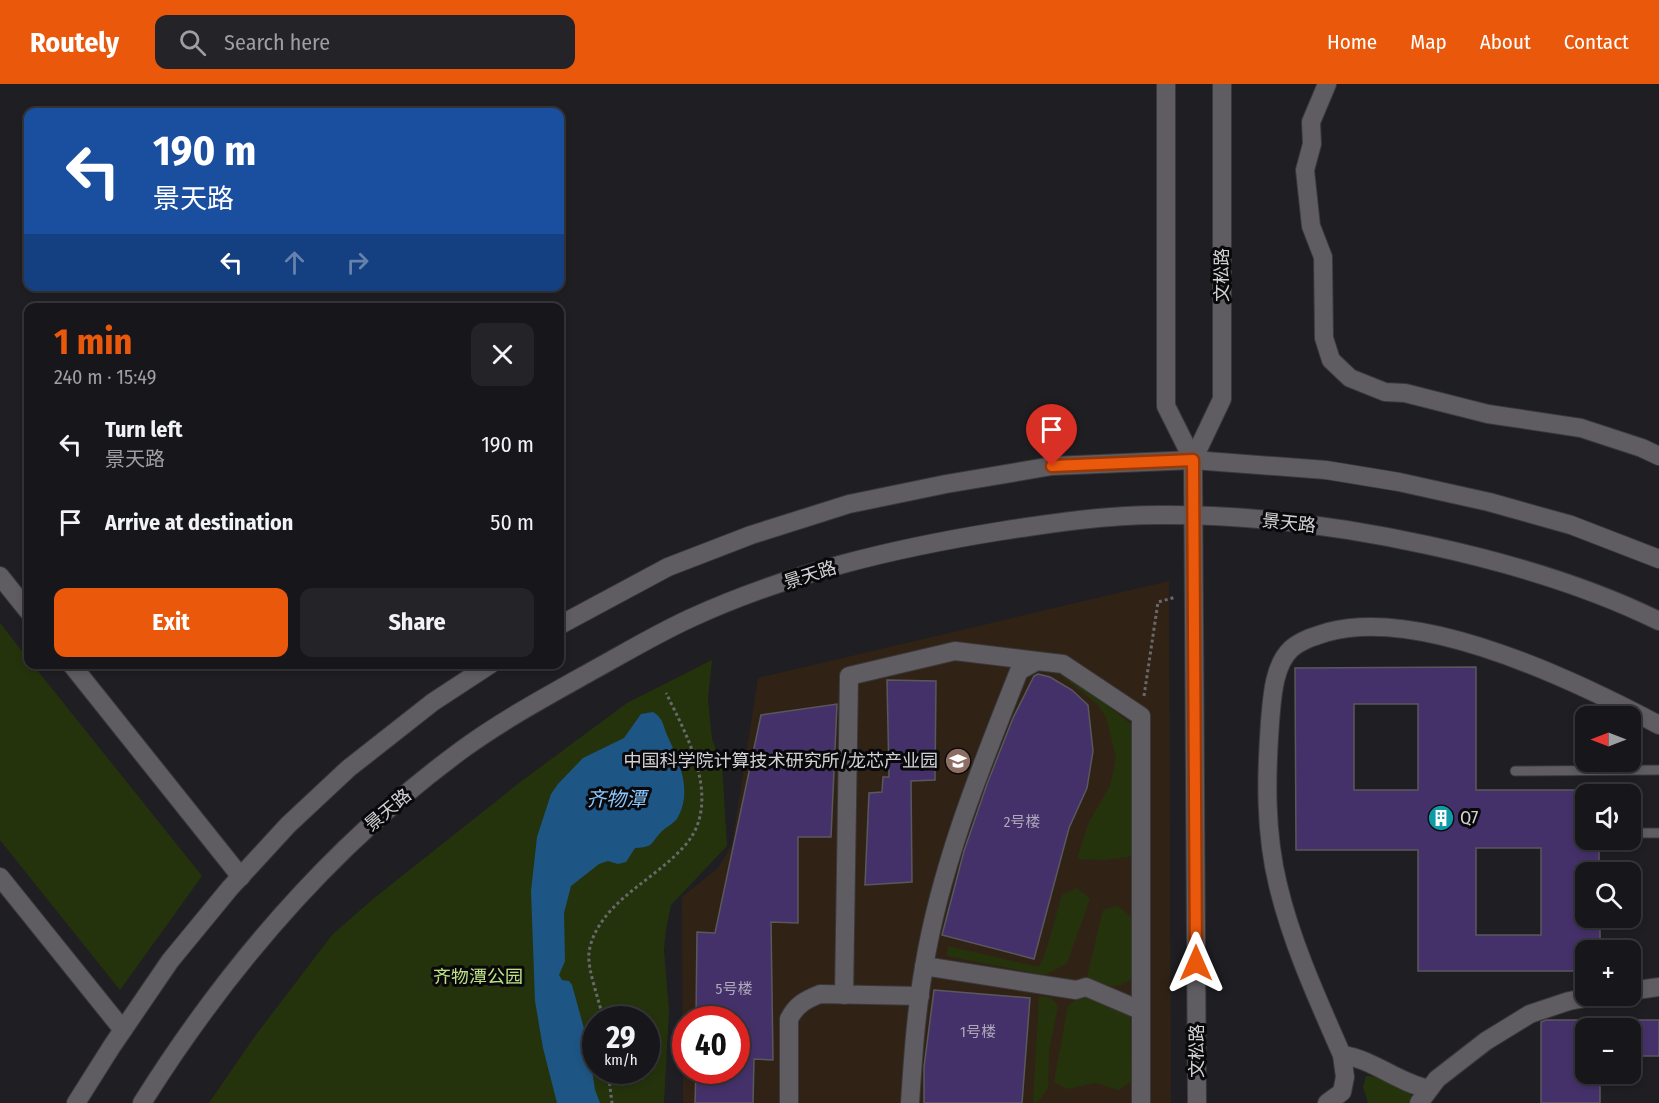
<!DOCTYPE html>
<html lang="en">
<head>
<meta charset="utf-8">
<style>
  :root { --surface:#17161a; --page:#242327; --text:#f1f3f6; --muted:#9e9fa2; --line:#363539; --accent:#ea580c }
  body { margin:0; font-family:"Fira Sans Condensed","Noto Sans SC",sans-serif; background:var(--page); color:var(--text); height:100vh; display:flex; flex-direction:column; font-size:22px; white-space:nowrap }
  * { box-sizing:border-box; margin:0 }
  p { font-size:20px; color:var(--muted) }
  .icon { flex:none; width:33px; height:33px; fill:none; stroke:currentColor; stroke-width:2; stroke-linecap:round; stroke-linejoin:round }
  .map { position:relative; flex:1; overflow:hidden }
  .drawer { position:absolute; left:24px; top:219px; width:540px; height:366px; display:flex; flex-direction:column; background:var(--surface); border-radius:12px; box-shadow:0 3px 9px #0003,0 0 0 2px var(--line) }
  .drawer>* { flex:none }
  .guide { position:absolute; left:24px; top:24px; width:540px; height:183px; border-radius:12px; box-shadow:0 3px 9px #0003,0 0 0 2px var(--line); background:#1a4fa0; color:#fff; overflow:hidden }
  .needle { width:39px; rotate:270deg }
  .tools { position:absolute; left:1575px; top:622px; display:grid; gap:12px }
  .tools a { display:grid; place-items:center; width:66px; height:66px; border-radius:12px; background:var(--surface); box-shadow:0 3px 9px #0003,0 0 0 2px var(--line); font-size:30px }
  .speed { position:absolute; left:582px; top:922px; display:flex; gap:12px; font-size:30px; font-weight:700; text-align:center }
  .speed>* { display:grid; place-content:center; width:78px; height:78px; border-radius:50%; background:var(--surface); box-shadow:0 3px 9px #0003,0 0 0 2px var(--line); line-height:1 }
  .speed small { font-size:15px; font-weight:400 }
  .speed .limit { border:9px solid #d22; background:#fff; color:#111 }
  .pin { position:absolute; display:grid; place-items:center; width:51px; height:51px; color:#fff; margin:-62px -26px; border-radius:50% 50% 50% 0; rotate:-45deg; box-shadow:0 0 6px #0007 }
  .pin .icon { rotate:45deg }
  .me { position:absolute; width:66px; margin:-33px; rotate:0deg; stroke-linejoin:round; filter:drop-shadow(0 0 4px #0008) }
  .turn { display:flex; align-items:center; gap:21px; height:126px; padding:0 30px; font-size:27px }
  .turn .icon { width:78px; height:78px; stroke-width:2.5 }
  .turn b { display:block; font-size:42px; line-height:51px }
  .lanes { display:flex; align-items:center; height:57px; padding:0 30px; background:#0003; justify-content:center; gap:30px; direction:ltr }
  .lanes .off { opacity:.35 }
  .round { display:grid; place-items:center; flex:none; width:63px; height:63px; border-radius:12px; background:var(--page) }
  .summary { display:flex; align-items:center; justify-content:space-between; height:102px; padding:0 30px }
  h1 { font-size:36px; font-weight:700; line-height:45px; color:var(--accent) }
  .primary-button { display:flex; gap:12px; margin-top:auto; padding:12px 30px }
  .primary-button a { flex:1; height:69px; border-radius:12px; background:var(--accent); color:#fff; font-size:24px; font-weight:700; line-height:69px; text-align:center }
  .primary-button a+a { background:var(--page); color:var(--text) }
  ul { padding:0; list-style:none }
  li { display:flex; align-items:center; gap:18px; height:78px; padding:0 30px }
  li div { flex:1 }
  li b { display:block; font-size:22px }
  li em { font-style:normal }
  header { display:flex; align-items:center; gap:36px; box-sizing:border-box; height:84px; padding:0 30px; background:var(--accent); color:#fff }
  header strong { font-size:28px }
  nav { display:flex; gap:33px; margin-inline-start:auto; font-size:21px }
  .search { width:420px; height:54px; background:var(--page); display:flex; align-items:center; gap:15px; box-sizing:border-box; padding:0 21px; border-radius:12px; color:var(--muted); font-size:22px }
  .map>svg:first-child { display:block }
  .education { fill:#302316; fill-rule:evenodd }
  .green { fill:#25330c; fill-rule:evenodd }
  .water { fill:#1d5684 }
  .building { fill:#44316a; stroke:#59585d; stroke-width:1.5; fill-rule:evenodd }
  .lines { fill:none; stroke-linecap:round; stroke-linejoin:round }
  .lane-casing { stroke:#39383b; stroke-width:11 }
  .street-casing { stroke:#39383b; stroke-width:20 }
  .secondary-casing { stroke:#39383b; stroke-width:20 }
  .path { stroke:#69686c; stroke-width:3; stroke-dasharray:3 3; stroke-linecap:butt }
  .lane { stroke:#5f5d62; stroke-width:9 }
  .street { stroke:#5f5d62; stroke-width:18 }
  .secondary { stroke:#5f5d62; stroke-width:18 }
  .route-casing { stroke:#983908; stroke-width:15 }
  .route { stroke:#ea580c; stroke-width:10 }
  .labels { text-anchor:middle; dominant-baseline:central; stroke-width:6; stroke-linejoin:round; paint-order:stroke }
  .number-label { font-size:15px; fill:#aea9ba }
  .street-label { font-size:18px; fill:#d2d1d4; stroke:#09080a }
  .poi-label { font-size:18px; fill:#d2d1d4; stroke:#09080a; text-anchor:end }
  .park-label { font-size:18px; fill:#bee284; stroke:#09080a }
  .water-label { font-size:20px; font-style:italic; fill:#8ac7fe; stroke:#09080a }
</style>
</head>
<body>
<header>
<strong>Routely</strong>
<div class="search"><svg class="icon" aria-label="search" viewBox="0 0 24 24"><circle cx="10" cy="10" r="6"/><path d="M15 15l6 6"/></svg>Search here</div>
<nav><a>Home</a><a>Map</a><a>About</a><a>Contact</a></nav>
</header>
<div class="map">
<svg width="1659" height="1019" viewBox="0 0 1659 1019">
  <rect width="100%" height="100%" fill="#1f1e22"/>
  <!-- education -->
  <path class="education" d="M1169,497L1171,1019H683L682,813L718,784L732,761L758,594ZM686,936H736V987H686Z"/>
  <!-- green -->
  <g class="green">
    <polygon points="0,539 28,575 28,580 33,581 202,792 120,906 0,756"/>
    <path d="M712,576L708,615L712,655L722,681L727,762L671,821L666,845L664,866L669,927L664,1019H209L255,952L332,851L373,815L519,699L627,619ZM596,936H646V987H596Z"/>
    <polygon points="1057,588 1068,591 1131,640 1133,772 1105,776 1077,775 1088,740 1110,702 1116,673 1106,633 1097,620"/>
    <polygon points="1077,804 1090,815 1067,879 1045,891 947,872 948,862 1039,883 1046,867 1062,811"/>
    <path d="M1118,822L1131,833L1133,894C1113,908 1108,901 1087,893L1103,826Z"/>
    <polygon points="1039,912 1051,914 1058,922 1049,967 1048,1004 1037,1019 1033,1019"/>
    <polygon points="1081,912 1115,917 1130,927 1131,998 1118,1006 1095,999 1067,1005 1054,998 1068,922"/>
    <path d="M1366,992C1381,992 1409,1002 1414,1016L1412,1019H1368L1363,1003Z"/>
  </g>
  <!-- water -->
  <path class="water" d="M653,628C663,634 663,641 667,651C678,675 693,706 678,733C674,740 667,742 661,748C650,760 654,763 635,764L626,778L618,780L608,777L599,780L571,802L564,829L565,877L559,891L562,896L569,897L572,901L588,959L595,1006L600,1019H557L543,964L535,917L531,807L537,753L551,710L558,700L583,674L624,654L641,630Z"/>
  <!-- building -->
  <g class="building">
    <path d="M1476,583V706H1586V756H1599V789H1586V834H1600V867H1586V887H1418V766H1296L1295,584ZM1354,620H1418V706H1354ZM1476,764H1541V851H1476Z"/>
    <polygon points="1038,590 1050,593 1072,606 1088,621 1093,667 1087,704 1069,744 1034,875 942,851 964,767 987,700 1013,634 1034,592"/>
    <polygon points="887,596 936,597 935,696 911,697 912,798 865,801 869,709 882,708 883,693 889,693"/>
    <polygon points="837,620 831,753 798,753 798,839 771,838 773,976 754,975 753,1019 695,1019 696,987 736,987 736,936 696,936 697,848 715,849 761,631"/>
    <polygon points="934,906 1030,914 1022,1019 924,1019 924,983"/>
    <polygon points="1546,936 1586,936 1586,990 1600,990 1600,1019 1541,1019 1541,938"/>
    <rect x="1630" y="936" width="29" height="36"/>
  </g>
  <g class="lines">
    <!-- lane casing -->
    <g class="lane-casing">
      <g id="lane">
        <polyline points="1515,687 1659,686"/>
        <polyline points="1643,749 1659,749"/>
      </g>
    </g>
    <!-- street casing -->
    <g class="street-casing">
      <g id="street">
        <polyline points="1327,0 1311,38 1312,60 1305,86 1311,142 1323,173 1324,254 1331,276 1350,294 1385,308 1405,309 1488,330 1581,344 1642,364 1659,372"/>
        <polyline points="0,492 28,527"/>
        <polyline points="71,580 241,793"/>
        <polyline points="0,793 123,946"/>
        <polyline points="924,882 1076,906 1086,903 1140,926"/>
        <polyline points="1630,907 1659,903"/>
        <polyline points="844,911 849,592 955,567 1037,577"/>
        <path d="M1342,971C1373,975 1398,999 1429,1005"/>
        <path d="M789,1019V935C796,921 805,916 820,910L920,912"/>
        <path d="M910,1019C913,973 916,928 924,883C941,780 981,683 1019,587L1037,577L1063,580L1141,632V1019"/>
        <path d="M1327,1019L1342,1008L1345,993L1342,971C1318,916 1292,860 1278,801C1265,748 1266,693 1270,638C1272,616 1273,582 1291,565C1301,556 1315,552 1328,548C1422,523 1576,597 1659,641"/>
        <polyline points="1419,1019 1437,995 1486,957 1530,930 1569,917 1596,912"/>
      </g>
    </g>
    <!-- secondary casing -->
    <g class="secondary-casing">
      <g id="secondary">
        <polyline points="1166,0 1166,322 1193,376"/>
        <polyline points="560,541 668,483 751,451 849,420 946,400 1052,382 1193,376 1326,386 1399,398 1489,418 1571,441 1659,475"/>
        <polyline points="76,1019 112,962 170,877 230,804 288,741 349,684 433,618 491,580"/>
        <path d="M142,1019C228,882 332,761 463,665C503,636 547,612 590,588C623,570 656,550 691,534C789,489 895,464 1001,447C1053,439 1106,431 1158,431C1248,430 1339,442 1427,461C1506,478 1586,501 1659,537"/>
        <polyline points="1197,1019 1193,376 1222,315 1222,0"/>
      </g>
    </g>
    <!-- path -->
    <g class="path">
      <polyline points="1144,612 1158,518 1176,513"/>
      <path d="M603,936C600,917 587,886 589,869C591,850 605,831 618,819C640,798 667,783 687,759C722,716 687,651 666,609"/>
      <polyline points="608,987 612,1019"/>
    </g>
    <!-- lane -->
    <use href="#lane" class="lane"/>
    <!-- street -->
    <use href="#street" class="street"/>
    <!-- secondary -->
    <use href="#secondary" class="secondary"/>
  </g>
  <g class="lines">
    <!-- route casing -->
    <g class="route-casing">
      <polyline id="route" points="1052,382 1193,376 1196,879"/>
    </g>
    <!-- route -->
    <use href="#route" class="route"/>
  </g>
  <!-- icons -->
  <defs>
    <g id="university-disc" transform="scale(1.35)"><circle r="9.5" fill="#8d6e63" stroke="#09080a"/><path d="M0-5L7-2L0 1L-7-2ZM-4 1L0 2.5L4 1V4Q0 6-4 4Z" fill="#fff"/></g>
    <g id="building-disc" transform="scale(1.35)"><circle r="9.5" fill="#0f9aa8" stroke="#09080a"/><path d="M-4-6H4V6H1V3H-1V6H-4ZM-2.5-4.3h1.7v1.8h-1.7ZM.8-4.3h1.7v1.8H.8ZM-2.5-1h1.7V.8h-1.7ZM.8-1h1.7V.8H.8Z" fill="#fff"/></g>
  </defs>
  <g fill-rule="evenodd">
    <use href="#university-disc" x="958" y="677"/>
    <use href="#building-disc" x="1441" y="734"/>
  </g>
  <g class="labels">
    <!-- number labels -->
    <g class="number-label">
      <text x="1022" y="738">2号楼</text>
      <text x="734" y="905">5号楼</text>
      <text x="978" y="948">1号楼</text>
    </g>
    <!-- street labels -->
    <g class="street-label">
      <text transform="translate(1222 191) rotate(-90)">文松路</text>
      <text transform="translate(1289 439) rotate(6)">景天路</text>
      <text transform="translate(810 491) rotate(-18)">景天路</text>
      <text transform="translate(388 726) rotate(-40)">景天路</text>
      <text transform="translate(1197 967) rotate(-90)">文松路</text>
    </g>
    <!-- poi labels -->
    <g class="poi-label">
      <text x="938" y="677">中国科学院计算技术研究所/龙芯产业园</text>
      <text x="1460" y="734" text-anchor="start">Q7</text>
    </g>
    <!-- park labels -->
    <g class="park-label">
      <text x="478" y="893">齐物潭公园</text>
    </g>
    <!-- water labels -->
    <g class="water-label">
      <text x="616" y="715">齐物潭</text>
    </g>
  </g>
</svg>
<div class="tools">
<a><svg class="needle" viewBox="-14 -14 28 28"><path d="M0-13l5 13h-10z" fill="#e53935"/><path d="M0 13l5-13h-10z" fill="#9e9fa2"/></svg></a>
<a><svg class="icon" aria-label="sound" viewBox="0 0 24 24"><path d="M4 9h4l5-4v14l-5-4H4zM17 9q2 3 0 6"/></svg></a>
<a><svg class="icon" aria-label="search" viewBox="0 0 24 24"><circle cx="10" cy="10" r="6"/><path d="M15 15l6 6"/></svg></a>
<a>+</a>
<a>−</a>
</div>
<div class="speed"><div>29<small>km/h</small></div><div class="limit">40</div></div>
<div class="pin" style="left:1052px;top:382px;background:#d93025"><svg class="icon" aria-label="arrive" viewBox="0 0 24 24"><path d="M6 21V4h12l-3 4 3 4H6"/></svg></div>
<svg class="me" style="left:1196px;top:879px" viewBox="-20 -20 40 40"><path d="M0-17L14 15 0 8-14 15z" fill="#ea580c" stroke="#fff" stroke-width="4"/></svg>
<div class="guide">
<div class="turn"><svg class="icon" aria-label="left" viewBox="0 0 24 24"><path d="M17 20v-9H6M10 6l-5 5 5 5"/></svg><div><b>190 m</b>景天路</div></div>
<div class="lanes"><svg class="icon" aria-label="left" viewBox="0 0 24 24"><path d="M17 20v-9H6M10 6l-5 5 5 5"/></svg><svg class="icon off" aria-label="ahead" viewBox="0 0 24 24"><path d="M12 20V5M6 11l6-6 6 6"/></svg><svg class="icon off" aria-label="right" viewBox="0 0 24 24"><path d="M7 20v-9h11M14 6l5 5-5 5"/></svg></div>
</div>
<section class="drawer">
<div class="summary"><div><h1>1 min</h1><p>240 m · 15:49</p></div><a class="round"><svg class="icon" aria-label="close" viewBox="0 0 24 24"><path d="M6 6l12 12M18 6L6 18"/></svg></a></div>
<ul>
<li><svg class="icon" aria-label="left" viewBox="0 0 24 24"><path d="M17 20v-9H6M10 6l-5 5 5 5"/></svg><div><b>Turn left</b><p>景天路</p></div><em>190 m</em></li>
<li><svg class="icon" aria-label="arrive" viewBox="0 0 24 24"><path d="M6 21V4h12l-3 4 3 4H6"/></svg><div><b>Arrive at destination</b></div><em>50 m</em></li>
</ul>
<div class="primary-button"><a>Exit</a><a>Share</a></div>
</section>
</div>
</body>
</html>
